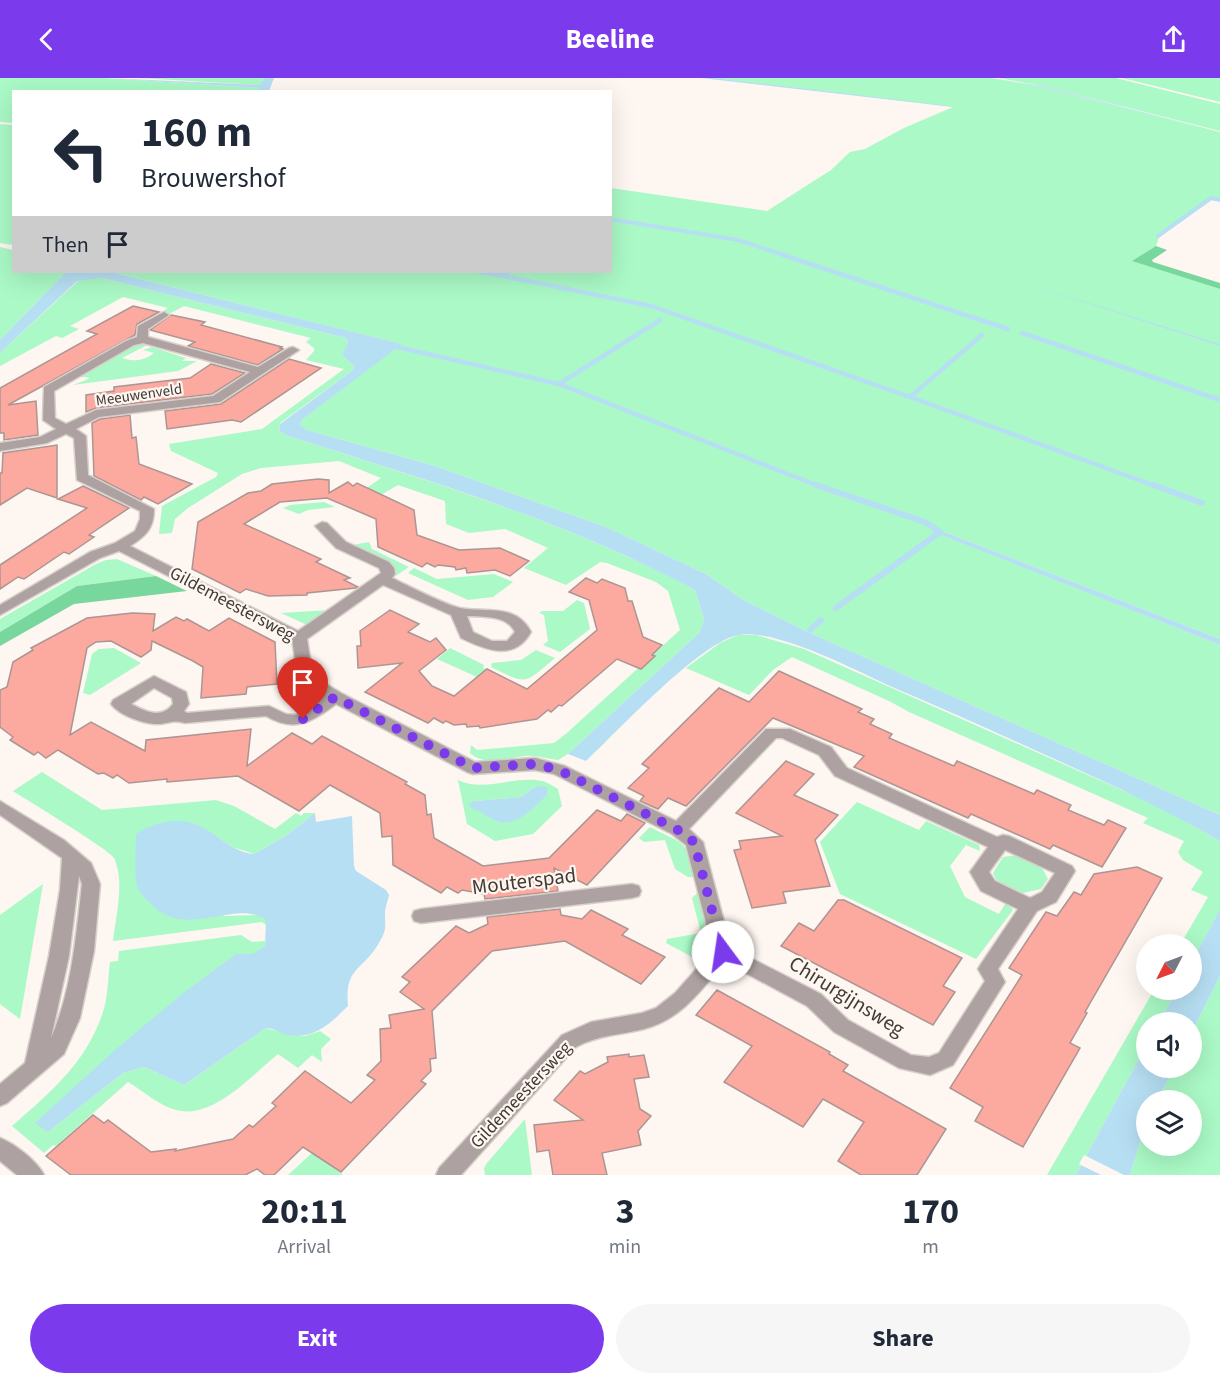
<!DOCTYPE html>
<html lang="en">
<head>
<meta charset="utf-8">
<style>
  :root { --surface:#fff; --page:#f6f6f7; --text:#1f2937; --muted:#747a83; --accent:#7c3aed }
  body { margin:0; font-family:"Source Sans 3",sans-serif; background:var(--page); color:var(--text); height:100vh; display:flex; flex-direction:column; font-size:22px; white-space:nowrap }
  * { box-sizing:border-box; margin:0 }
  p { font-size:20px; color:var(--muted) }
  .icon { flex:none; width:33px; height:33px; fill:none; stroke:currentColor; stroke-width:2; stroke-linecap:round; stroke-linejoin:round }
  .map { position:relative; height:1097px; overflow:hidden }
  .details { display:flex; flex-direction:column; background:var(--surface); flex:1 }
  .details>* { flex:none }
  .hud { position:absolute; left:12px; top:12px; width:600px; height:183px; border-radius:0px; box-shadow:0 6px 24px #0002; background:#fff; color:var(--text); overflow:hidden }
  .needle { width:39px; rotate:228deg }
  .tools { position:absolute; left:1136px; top:856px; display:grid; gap:12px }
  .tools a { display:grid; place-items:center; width:66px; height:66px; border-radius:50%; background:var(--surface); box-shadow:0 6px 24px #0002; font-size:30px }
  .pin { position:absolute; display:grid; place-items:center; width:51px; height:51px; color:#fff; margin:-62px -26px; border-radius:50% 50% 50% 0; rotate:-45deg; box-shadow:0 0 6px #0007 }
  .pin .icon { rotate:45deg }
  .me { position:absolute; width:66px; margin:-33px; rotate:346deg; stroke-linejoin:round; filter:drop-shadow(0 0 4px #0008) }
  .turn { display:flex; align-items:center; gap:21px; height:126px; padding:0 30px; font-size:27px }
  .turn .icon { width:78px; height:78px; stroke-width:2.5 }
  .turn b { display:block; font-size:42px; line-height:51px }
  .then { display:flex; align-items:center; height:57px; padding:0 30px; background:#0003; gap:12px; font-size:22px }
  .eta { display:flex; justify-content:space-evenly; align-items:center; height:102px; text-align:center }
  .eta b { font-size:36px; font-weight:700; line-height:42px }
  .action { display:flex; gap:12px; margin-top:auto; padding:12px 30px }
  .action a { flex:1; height:69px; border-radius:36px; background:var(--accent); color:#fff; font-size:24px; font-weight:700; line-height:69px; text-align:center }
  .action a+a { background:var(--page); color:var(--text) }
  header { display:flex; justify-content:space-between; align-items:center; height:78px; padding:0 30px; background:var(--accent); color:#fff; font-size:27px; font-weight:700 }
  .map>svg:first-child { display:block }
  .green { fill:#aaf9c6; fill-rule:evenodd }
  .forest { fill:#77d79c }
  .water { fill:#b7dff3 }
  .pier { fill:#fef6f1 }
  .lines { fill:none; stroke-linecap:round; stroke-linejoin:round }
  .stream-far2 { stroke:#b7dff3; stroke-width:4 }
  .stream-far1 { stroke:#b7dff3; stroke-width:4.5 }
  .stream { stroke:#b7dff3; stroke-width:6 }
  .building { fill:#fca99f; stroke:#ac9592; stroke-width:1.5 }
  .pedestrian-casing { stroke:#d8d0cb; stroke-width:3 }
  .minor-casing { stroke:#d8d0cb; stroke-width:3 }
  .tertiary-casing { stroke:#d8d0cb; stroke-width:3 }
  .pedestrian { fill:#ada2a1; fill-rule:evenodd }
  .minor { fill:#ada2a1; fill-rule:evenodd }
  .tertiary { fill:#ada2a1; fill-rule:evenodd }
  .route { stroke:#7c3aed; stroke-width:10; stroke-dasharray:0 18 }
  .labels { text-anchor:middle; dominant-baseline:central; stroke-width:4.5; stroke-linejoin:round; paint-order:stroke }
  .far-street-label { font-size:15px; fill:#423a35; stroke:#fef6f1 }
  .street-label { font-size:18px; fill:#423a35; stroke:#fef6f1 }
  .near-street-label { font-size:21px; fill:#423a35; stroke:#fef6f1 }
</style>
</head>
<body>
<header><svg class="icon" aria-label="back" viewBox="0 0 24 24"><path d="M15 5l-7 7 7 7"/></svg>Beeline<svg class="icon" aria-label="share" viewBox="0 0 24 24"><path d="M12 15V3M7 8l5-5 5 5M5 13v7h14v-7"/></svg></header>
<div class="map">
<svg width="1220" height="1097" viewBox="0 0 1220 1097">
  <rect width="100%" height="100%" fill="#fef6f1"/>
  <!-- green -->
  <g class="green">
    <polygon points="0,0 104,0 261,10 261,12 14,14 13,45 0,44"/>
    <polygon points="139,0 265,0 259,7"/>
    <polygon points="715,0 991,0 1036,8 1220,54 1220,122 1209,121 1159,159 1156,168 1133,183 1220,211 1220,561 947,455 933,453 1220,567 1220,737 812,556 745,523 706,496 606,449 435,388 307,352 300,347 302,342 401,266 111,194 610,194 611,110 767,133 831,92 850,74 865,71 904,50 953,29"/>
    <polygon points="999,0 1116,0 1220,26 1220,53 1042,8"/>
    <polygon points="1122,0 1220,0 1220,24"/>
    <polygon points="0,46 13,47 13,167 0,165"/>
    <polygon points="0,169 13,172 14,194 66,194 0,262"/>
    <path d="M84,200H101L346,260L348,265L344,279L354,288L353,292L280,345L279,353L288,358C426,402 566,443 695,512L704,541L700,554L568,676L558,682C548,681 536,677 525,678C506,680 486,689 470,675L471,667L477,672L554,665L568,654L680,552L668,513L656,504L607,485L600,484L566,507L524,490L548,470L505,451L469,455L446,446L445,423L398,407L356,431L344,426L381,400L339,383L261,390L242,396L188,430L175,441L172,455L159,456L162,428L216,399L218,395L171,373L169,366L262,351L344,291L306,282L314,273V270L306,264L311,260L184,228L169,236L162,234L168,230L123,219L70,248L79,251L62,260L56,258L0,288V275L78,203Z"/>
    <path d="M140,265H151L122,280C134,284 144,283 154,275L143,272L152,269L186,280L182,283H197L178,293L73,307L89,301L88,299H79Z"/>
    <polygon points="324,424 335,429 308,432 299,436 283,430 290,427"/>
    <polygon points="369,464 372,471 409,489 394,499 392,485 353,467"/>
    <polygon points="117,481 156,498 77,508 0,554 0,541 96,486 106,482"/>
    <polygon points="414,490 437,501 494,496 513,504 493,519 468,522 408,495"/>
    <polygon points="577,522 584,525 590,551 560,574 543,567 548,563 544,537 539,535 542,533 563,533"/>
    <polygon points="330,532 307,547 281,535"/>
    <polygon points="738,557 756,557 804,571 1160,729 1220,763 1220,831 1191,885 1191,867 1180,867 1208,819 1191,812 1203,794 1183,782 1178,774 1184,763 1143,745 1148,740 909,634 891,624 792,579 773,592 749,617 686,590 720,565"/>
    <polygon points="114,570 141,585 90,617 83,615 92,576 99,571"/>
    <polygon points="450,570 484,587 483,590 487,591 477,599 437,581"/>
    <path d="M536,572L555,580C523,607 528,607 491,589L492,585L521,582Z"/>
    <path d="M42,694L102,732L216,722L234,728L275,751L296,735L301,738L304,735H315L287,757L254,776L233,769L195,746L224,838L259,837L266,841V847L262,844L113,863C116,837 125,804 114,780C110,772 27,722 13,713Z"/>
    <path d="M458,702C483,715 514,697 542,703C547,704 553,708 558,711L562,728L533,756L495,763L467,746ZM535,709H541L498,743L474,730L471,726L475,723L521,719Z"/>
    <polygon points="857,724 919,752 926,743 979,767 980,773 966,767 950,788 965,819 999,836 1005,826 1009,826 1013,832 976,881 840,816 820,764"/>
    <path d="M650,749C680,765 686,761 696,795L694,799H688L675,791L665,762L644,764L639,760Z"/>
    <polygon points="1018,777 1041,788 1048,801 1041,811 1023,815 997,803 993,795 1003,779"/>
    <polygon points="43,806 20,941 0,926 0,837"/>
    <polygon points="698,814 712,859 711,864 696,881 666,865 667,861 701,855 692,820"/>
    <path d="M241,857L252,864L265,863V868L48,1054L123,995L144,989L184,1007L266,950L294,958H305L320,953L331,961L321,971L322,984L312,977L298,990L278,976C252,997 213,1042 176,1032C160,1028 143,1013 128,1004L56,1068L53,1067L44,1075L12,1048C50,1015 87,984 103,934C108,919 108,900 110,884L118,883L119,873Z"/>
    <polygon points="1220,898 1220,1097 1130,1097 1146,1045 1146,1068 1191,1068 1191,1023 1157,1023 1174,990 1191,990 1191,956"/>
    <polygon points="1154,912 1177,912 1159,945 1146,945 1146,968 1076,1097 1047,1097"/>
    <polygon points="525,1041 532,1097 485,1097 484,1090 487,1085"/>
    <polygon points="313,1074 343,1097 288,1097"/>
  </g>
  <!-- forest -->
  <g class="forest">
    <polygon points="1156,168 1167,172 1152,182 1153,184 1220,205 1220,211 1132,183"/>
    <polygon points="156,498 187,513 74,526 0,568 0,554 77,508"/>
  </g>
  <!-- water -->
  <g class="water">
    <polygon points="104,0 259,7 265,0 274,0 269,13 260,14 260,10"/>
    <polygon points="701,0 715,0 951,28 954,29"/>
    <polygon points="991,0 1042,8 1220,54 1036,8"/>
    <path d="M66,194H111L402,266L302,342L300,347L307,352L435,388L606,449L706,496L745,523L812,556L1220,737V763C1165,731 1108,705 1050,679C997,655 945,631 892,609C857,593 775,550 739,557C701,563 617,654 586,683L568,676L700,554L704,541L695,512C567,443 426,402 288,358L279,353L280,346L353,292L354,288L344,279L343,275L348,265L346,260L101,200L77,203L0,275V262Z"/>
    <polygon points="1010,200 1220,266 1220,268"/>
    <polygon points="929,452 947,455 1220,561 1220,567"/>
    <path d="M544,708L547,710V717C534,729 517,750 497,743C488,740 480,732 471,730L469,726L475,723L521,719L535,709Z"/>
    <path d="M315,735L316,744L352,738L354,788L356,793L386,812L389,817C388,823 385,829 385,835C385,848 387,851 380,863C364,893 344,888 348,928C331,945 314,962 288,957C280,956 275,950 266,950L184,1007L144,989L123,995L48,1054L35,1045L115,972L182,916L236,876H253L265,868L266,842C236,820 186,863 151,826C146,821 139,815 137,808C134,792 136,772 136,756C152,745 176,739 195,746C216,754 231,774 254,776L287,757Z"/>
    <polygon points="1220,831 1220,898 1191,956 1191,945 1159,945 1177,912 1191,912 1191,885"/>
    <polygon points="1146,968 1146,990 1174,990 1157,1023 1146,1023 1146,1045 1130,1097 1076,1097"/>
  </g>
  <!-- pier -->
  <polygon class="pier" points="1084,1077 1124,1097 1101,1097 1079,1086"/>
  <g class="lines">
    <!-- stream-far2 -->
    <g class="stream-far2">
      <polyline points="610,141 738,162 787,178"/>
      <polyline points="1158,158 1211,120 1220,122"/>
    </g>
    <!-- stream-far1 -->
    <g class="stream-far1">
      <polyline points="783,177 1008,251"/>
      <polyline points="480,194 503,198 508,194"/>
      <polyline points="503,198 651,228 910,319 982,257"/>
      <polyline points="1022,255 1220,322"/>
      <polyline points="397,269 559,306 821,409"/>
      <polyline points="559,306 660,242"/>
      <polyline points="910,319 1158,409"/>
    </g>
    <!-- stream -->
    <g class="stream">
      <polyline points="816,407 925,444 940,454 836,530"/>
      <polyline points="1154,407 1202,425"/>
      <polyline points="810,552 821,542"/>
    </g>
  </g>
  <!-- building -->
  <g class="building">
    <polygon points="133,228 159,234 137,246 135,257 8,327 36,323 38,357 4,362 4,355 0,355 0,310 97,256 87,253"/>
    <polygon points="171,237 205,244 201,247 282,269 280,270 283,271 258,287 188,268 195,264 150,252"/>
    <polygon points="289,281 321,290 241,344 232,342 167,351 165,333 221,326"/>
    <polygon points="211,286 245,295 212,316 96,330 86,334 86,317 114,313 114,309 190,300"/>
    <polygon points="130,337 132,360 136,359 139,386 192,406 158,426 144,419 141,422 94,398 92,345 100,341"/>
    <polygon points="57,367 57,420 27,410 0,427 0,395 2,395 3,375"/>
    <polygon points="318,401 329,402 329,415 348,404 353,408 357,405 414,432 417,457 459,472 500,470 529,483 510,498 495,492 467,495 466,490 456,492 455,489 438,487 435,489 427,485 422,489 378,469 376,441 327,420 280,424 244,446 321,481 316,484 350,500 344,502 358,509 356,510 307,515 307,517 268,518 246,511 240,515 192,491 198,444 248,415 261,413 272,406"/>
    <polygon points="83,408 129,430 89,457 94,459 69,476 64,474 24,501 18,499 0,511 0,487 87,430 58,421"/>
    <polygon points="586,500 597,505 602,501 625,510 628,523 632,523 643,559 662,567 652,577 655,578 641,591 617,581 562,628 559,627 551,634 548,632 537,641 480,650 479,648 467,649 466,646 454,647 446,643 443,645 434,640 428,645 365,614 402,585 358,590 357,568 361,568 360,553 390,532 419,546 408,554 430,564 436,560 446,572 419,593 432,608 454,618 487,591 527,611 597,552 589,522 569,514"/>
    <polygon points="132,535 155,536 153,553 176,539 184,543 187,541 209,553 229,540 275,564 277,606 247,609 246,616 201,620 203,589 193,583 152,563 151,572 141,579 111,563 96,564 87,570 70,657 91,644 145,673 146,662 251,651 247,688 292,655 312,666 322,658 407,704 405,706 425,717 427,737 431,736 434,760 483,788 549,780 597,732 621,743 627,736 645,745 587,807 554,790 558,813 485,821 484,816 462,812 458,815 447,809 441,815 393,787 392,758 382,759 380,735 330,707 299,733 238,698 167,704 167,701 129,705 117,697 113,700 104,695 98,696 58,672 46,680 38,674 34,677 10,662 13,659 0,649 0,612 7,609 13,584 33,572 31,570 87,540"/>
    <polygon points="779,593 862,631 858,634 874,641 870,646 892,656 889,660 954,688 957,683 1034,716 1037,712 1071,727 1068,732 1104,747 1108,742 1126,750 1102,789 1053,767 1050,771 971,736 968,740 854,689 864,678 773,640 686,728 668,720 658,731 640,723 644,718 628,710 649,690 642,686 719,610 749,624"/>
    <polygon points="786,683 814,696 794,717 838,737 815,762 830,808 783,814 786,825 752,830 734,772 741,771 739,763 782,758 736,735"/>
    <polygon points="1137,789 1162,800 1085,934 1087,935 1070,965 1080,970 1023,1069 975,1043 983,1029 950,1010 1022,897 1009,890 1046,834 1057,838 1074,814 1081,817 1094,796"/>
    <polygon points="838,822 844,822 962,880 943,908 955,914 933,947 781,868 799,845 814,853"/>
    <polygon points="560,831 561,837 582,841 591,832 628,851 622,857 665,879 641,906 565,863 492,873 432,933 436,980 430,981 431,993 421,1003 426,1006 341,1094 303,1069 274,1097 265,1097 257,1091 245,1097 71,1097 46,1078 93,1037 104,1045 108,1042 151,1074 176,1071 175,1073 233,1061 249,1047 253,1049 276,1028 272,1025 305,993 351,1025 375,1002 367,997 381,983 380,951 391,950 389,937 424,931 400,914 410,904 402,899 456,848 469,855 488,846 487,839"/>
    <polygon points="717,912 830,974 829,976 848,987 843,993 946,1051 917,1097 861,1097 838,1083 864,1044 823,1021 803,1049 724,1004 752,968 696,937"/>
    <polygon points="629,976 629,979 644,977 649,999 634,1001 640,1031 651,1038 638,1053 641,1067 602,1075 607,1097 553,1097 549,1072 537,1074 534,1047 583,1042 554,1022 580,993 585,996 608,984 607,979"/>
  </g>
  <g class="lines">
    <!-- pedestrian casing -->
    <g class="pedestrian-casing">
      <polygon id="pedestrian" points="632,806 639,808 641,813 639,818 632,820 421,845 414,843 412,838 414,833 421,831"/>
    </g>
    <!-- minor casing -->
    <g class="minor-casing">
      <g id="minor">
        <path d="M164,234L169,237L148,251V259L258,289L289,270L293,269L299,272L220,324L99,339L76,351L86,358L88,397L154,431C154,450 146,458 130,468L298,553L381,495L379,490L336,470L315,448L322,444L327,445L346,464L389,484L394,490L395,496L392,500C409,508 443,526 460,530C486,535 516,525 531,554C514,584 486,572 461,560L451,537L383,507L307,561L313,598L341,615L475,684L535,680L565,688L676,743L766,651H790L831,669L847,690L997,759L1003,757L1009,758L1072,788L1075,793L1056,824L1037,833L998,891L1005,904L953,987L930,997L899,990L834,954L807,928L725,884C701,912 682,941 644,951C620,957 598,957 576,969L461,1097H436L439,1090L562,957L591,944L642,935L656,930L675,915L713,872L686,767L672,756L554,696L535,692L473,696L467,694L336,626C312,644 295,655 266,638L185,645C173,642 173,644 161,646C146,647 120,638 111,626L113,622L154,598L186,614L189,626L184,633L187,635L269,628L286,636L295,637L303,634L324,619L298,601L292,561L119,473L100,480L0,537V527L90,474L115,465L135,453L140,441V433L77,402L74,360L66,356L47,365L0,373V365L40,359L56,351L43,342L44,309L126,263L137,259L138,248ZM143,265L250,294L213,318L96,332L66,346L55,340L54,313L134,267ZM467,538C483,539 507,537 515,554L507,563H492L473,554ZM154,610L172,620L173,626C161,642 145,633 131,626ZM776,660H782L819,677L835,698L988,769L970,794L981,813L1018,831L981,886L978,891L985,903L939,975L929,979L911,977L848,942L821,916L731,870L703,764L689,751ZM1005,772L1055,795L1042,814L1030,820L995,803L989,794Z"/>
        <path d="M0,1060C15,1066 37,1083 44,1097H17L0,1083Z"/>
      </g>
    </g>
    <!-- tertiary casing -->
    <g class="tertiary-casing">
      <path id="tertiary" d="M0,723L64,762L91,785L100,806L94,873L80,940L64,976L7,1025L0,1028V1006L25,985L49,878L60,812L62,780L0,737ZM79,798L82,806C76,858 72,912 51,960L69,878Z"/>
    </g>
    <!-- pedestrian -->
    <use href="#pedestrian" class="pedestrian"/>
    <!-- minor -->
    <use href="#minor" class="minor"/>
    <!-- tertiary -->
    <use href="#tertiary" class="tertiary"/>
  </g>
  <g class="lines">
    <!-- route -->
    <polyline class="route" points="303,641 335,619 473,690 535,686 559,692 678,752 694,764 723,874"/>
  </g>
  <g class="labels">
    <!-- far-street labels -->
    <g class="far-street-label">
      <text transform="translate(139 317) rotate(-8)">Meeuwenveld</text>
    </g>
    <!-- street labels -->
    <g class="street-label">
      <text transform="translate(232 526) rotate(28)">Gildemeestersweg</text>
      <text transform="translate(521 1017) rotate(-47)">Gildemeestersweg</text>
    </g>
    <!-- near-street labels -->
    <g class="near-street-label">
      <text transform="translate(524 803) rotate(-7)">Mouterspad</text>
      <text transform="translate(847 918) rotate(32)">Chirurgijnsweg</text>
    </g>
  </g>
</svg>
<div class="tools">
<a><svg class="needle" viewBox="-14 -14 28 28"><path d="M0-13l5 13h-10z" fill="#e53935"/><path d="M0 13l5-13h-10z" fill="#747a83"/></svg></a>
<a><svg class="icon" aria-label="sound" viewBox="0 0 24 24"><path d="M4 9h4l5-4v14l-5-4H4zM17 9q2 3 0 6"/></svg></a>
<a><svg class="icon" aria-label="layers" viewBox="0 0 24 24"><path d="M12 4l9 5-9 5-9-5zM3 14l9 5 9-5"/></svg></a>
</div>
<div class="pin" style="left:303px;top:641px;background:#d93025"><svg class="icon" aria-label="arrive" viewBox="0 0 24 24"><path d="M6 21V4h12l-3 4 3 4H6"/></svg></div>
<svg class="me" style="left:723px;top:874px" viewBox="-20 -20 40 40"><circle r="19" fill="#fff"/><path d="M0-13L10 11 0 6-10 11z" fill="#7c3aed"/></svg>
<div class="hud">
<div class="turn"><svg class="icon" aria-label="left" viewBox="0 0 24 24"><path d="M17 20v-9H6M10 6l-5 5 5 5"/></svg><div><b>160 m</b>Brouwershof</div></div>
<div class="then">Then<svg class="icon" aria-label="arrive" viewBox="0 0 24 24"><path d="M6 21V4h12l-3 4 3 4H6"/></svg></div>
</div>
</div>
<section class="details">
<div class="eta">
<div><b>20:11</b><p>Arrival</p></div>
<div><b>3</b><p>min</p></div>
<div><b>170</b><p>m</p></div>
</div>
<div class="action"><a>Exit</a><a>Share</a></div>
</section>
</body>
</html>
